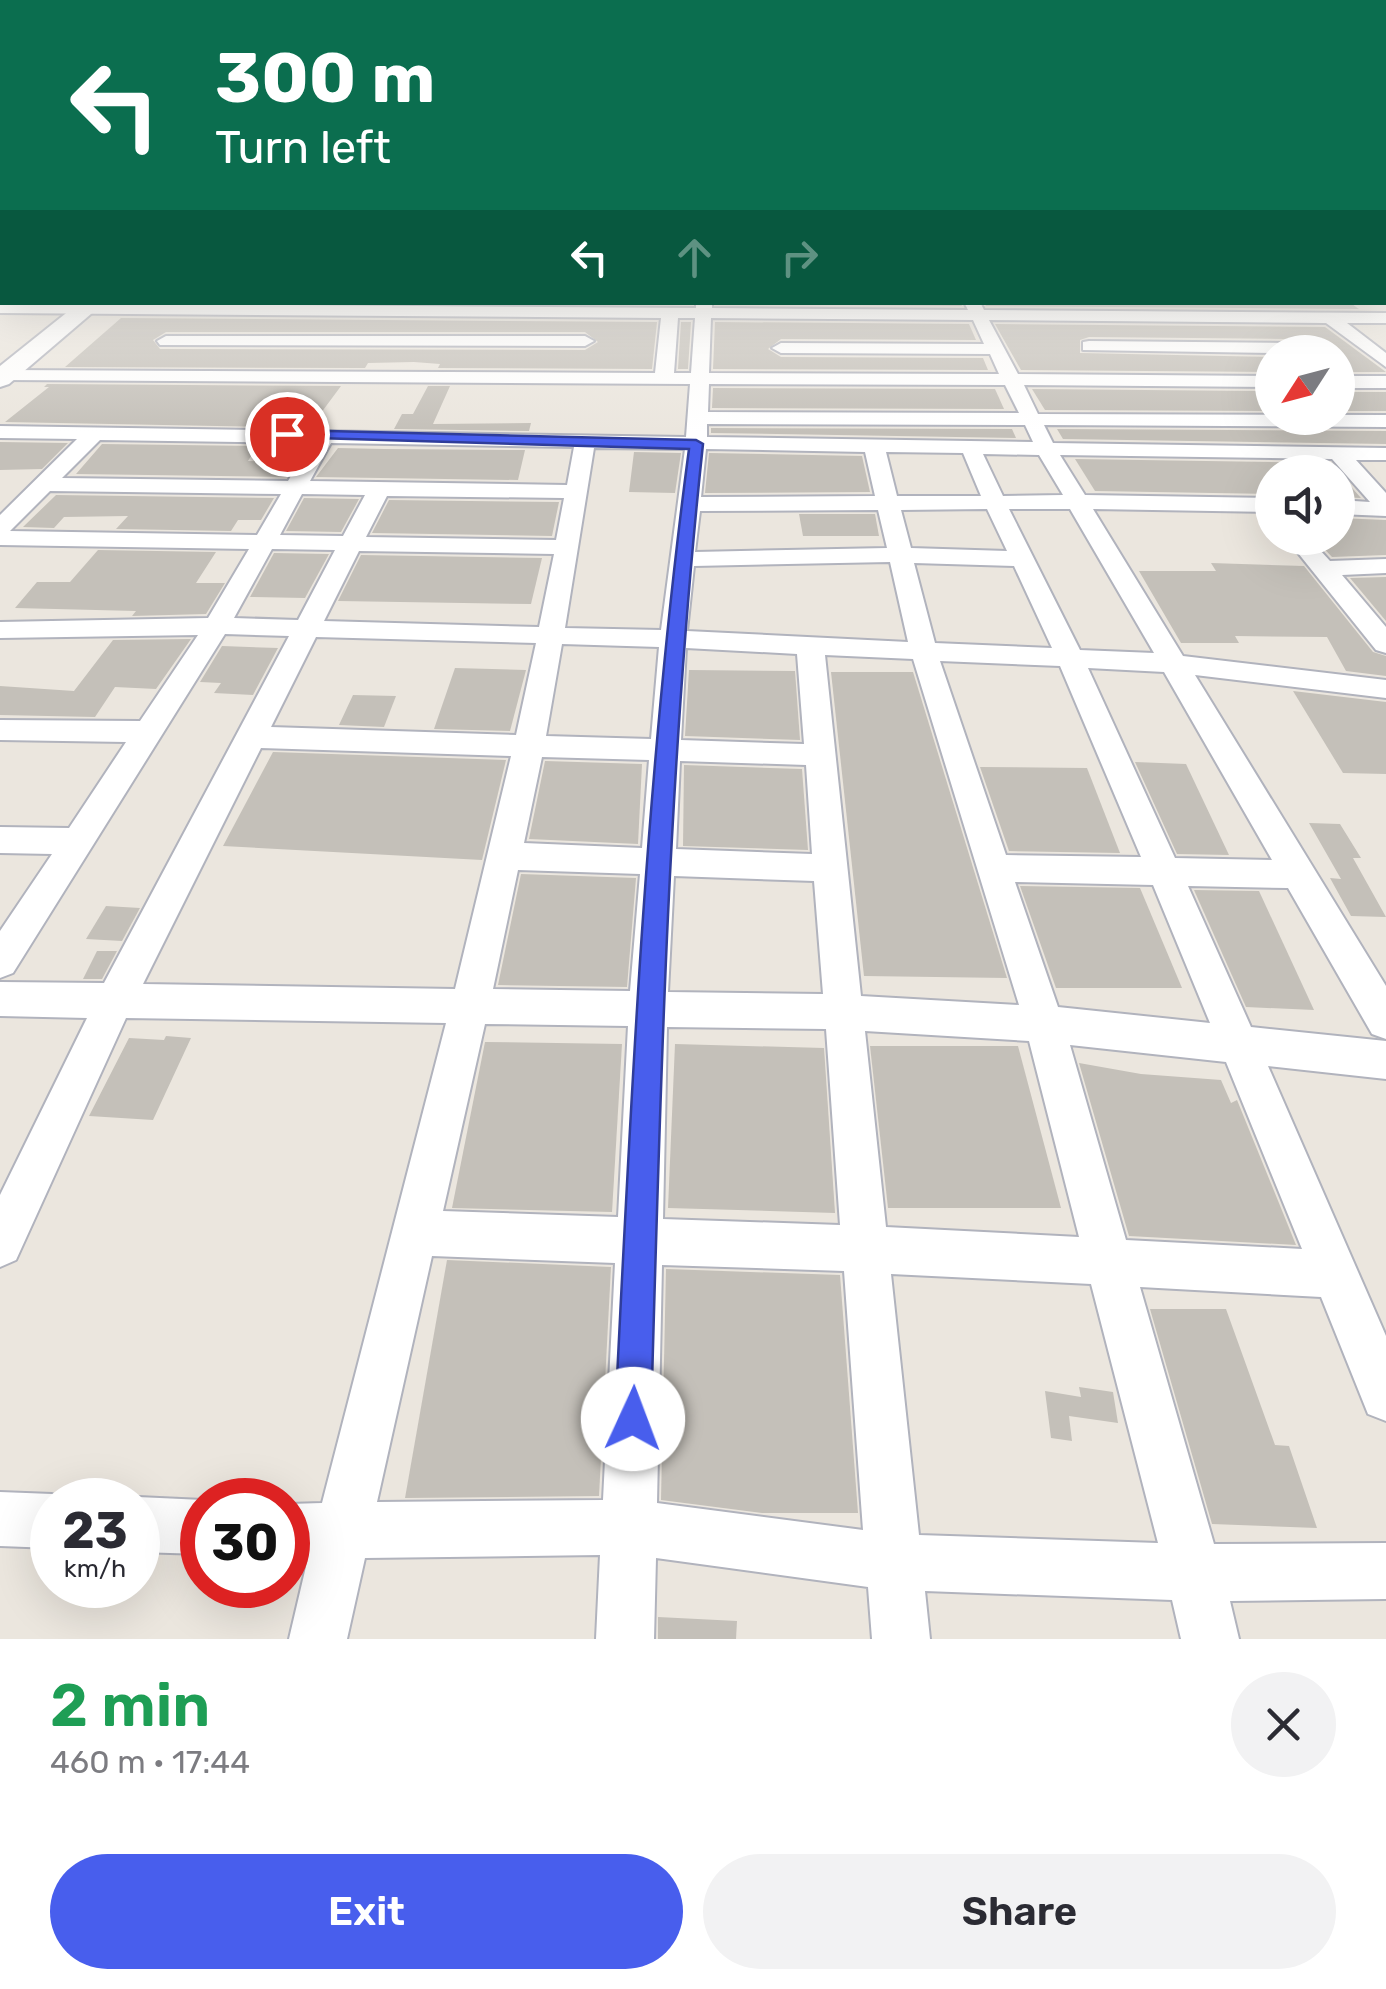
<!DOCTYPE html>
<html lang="en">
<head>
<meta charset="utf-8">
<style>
  :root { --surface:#fff; --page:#f2f2f3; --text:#2b2b33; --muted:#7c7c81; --accent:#485eed }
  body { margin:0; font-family:Rubik,sans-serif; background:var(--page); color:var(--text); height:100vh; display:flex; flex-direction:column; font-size:38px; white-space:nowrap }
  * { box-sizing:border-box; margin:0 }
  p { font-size:32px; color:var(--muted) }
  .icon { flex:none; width:55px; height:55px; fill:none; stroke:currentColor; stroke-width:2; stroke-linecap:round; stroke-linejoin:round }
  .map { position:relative; height:1639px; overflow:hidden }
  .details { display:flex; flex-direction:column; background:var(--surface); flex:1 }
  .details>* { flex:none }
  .banner { position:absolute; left:0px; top:0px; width:1388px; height:305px; box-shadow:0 10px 40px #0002; background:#0b6e4f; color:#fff; overflow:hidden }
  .needle { width:65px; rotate:234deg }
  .controls { position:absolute; left:1255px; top:335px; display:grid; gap:20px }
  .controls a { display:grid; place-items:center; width:100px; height:100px; border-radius:50%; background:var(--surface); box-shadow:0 10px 40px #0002; font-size:50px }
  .speed { position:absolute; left:30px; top:1478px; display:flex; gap:20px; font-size:50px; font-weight:700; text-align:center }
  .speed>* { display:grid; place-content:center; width:130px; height:130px; border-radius:50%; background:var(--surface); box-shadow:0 10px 40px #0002; line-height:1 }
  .speed small { font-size:25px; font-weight:400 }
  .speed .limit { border:15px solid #d22; background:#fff; color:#111 }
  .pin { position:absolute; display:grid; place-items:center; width:85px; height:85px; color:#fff; margin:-42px; border:5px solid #fff; border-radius:50%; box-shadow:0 2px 10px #0007 }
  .me { position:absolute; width:110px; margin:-55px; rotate:2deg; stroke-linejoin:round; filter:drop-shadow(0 0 8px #0008) }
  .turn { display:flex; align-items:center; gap:35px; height:210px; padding:0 50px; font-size:45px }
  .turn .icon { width:130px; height:130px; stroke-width:2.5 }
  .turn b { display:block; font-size:70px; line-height:85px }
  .lanes { display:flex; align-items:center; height:95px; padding:0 50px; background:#0003; justify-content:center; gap:50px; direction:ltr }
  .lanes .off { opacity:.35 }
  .round { display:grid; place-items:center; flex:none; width:105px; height:105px; border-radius:52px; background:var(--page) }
  .head { display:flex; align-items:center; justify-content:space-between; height:170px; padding:0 50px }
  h1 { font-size:60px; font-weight:600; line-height:75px; color:#1e9e55 }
  .button { display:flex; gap:20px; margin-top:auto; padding:20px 50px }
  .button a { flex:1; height:115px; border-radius:60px; background:var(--accent); color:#fff; font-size:40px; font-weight:600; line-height:115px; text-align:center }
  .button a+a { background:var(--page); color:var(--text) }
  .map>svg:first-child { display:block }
  .building { fill:#c4c0b9; fill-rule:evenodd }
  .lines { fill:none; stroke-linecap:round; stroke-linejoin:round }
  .street-casing { stroke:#b1b3bd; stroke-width:4 }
  .secondary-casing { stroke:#b1b3bd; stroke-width:4 }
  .primary-casing { stroke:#c3c3c3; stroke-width:4 }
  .street { fill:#fff; fill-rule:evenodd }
  .secondary { fill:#fff; fill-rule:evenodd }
  .primary { fill:#e7d067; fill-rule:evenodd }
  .route { fill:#485eed; stroke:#2f3d9a; stroke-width:2.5 }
</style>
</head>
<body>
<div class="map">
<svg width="1386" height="1639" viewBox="0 0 1386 1639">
  <rect width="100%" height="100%" fill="#ebe6de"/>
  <!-- building -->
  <g class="building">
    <polygon points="716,302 960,302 962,306 716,304"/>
    <polygon points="984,302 1349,302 1359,309 986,306"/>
    <path d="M121,318L657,322L652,369L438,368L440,364L414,362L368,363L365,368L65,367ZM166,332H585L598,342L585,350L160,349L153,340Z"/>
    <polygon points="681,322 691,322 688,369 678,369"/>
    <polygon points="715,322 969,324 976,340 781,339 768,349 781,357 983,358 988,370 713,369"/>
    <polygon points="995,324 1325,327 1386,372 1338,372 1338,352 1296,352 1299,347 1287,339 1089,337 1080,340 1080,353 1272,357 1272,372 1021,370"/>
    <polygon points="47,384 341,386 318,417 274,417 268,427 5,422 49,387 44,387"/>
    <polygon points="428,386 450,386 433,424 531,423 529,431 394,429 402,414 413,414"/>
    <polygon points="713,388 995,389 1004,409 712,408"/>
    <polygon points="1032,389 1258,391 1272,411 1045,410"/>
    <rect x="1338" y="392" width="48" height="19"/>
    <polygon points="711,428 1012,429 1016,438 711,433"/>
    <polygon points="1057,429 1386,431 1386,444 1063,439"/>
    <polygon points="0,442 68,443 42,469 0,470"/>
    <polygon points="102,444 257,446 248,461 295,462 286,477 76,474"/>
    <polygon points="338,448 384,449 525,450 518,480 316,477"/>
    <polygon points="634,452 681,453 675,493 629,492"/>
    <polygon points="709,453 862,456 870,492 705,493"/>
    <polygon points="1075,459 1330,463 1361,498 1338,497 1338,472 1272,472 1272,494 1095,491"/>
    <polygon points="56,495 274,498 261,520 238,520 231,531 116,529 128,516 64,517 54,528 23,527"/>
    <polygon points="304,498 359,499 341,532 286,531"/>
    <polygon points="389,500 559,502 552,536 372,533"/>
    <polygon points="799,514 875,514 879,536 803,536"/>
    <polygon points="1338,518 1386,520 1386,555 1332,557 1314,538 1338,538"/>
    <polygon points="98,550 216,552 196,583 225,583 206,614 132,616 136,611 15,608 37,582 70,582"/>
    <polygon points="274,553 329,554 305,598 250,597"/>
    <polygon points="361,555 542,558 531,604 338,601"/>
    <polygon points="1211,563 1304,566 1373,652 1386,656 1386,676 1346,671 1327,637 1235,636 1239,643 1181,643 1139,571 1216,571"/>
    <polygon points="1386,577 1386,621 1350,578"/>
    <polygon points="191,639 156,689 115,687 95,717 0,715 0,686 74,691 113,640"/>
    <polygon points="222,646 278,648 253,695 214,693 221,683 200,682"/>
    <polygon points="455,668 526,670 510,731 434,729"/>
    <polygon points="689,670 795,671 800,740 685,736"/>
    <polygon points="831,672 913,672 1007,978 864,976"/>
    <polygon points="1293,691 1386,702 1386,774 1343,773"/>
    <polygon points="353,695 396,696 384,727 339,725"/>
    <polygon points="273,752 506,760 482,860 223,846"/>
    <polygon points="545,761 642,764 638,844 529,839"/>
    <polygon points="1135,762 1186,764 1229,855 1177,854"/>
    <polygon points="684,765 802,769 808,850 683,846"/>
    <polygon points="980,767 1087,768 1120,853 1009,851"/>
    <polygon points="1309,823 1340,824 1361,858 1353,858 1386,917 1351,916 1330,878 1341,879"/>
    <polygon points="521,874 636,878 627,987 498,985"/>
    <polygon points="1020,886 1140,888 1182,988 1056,988"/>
    <polygon points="1194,890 1259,891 1314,1010 1246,1007"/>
    <polygon points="106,906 140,908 122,941 86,939"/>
    <polygon points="97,951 117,951 102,979 83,979"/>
    <polygon points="166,1036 191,1038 153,1120 89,1116 129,1038 164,1040"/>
    <polygon points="485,1042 622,1044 612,1212 452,1208"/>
    <polygon points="675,1044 824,1048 835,1213 668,1208"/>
    <polygon points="870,1046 1018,1046 1061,1208 888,1208"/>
    <polygon points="1079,1063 1141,1074 1221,1080 1231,1103 1237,1100 1296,1245 1129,1236"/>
    <polygon points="447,1260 611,1267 599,1496 405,1498"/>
    <polygon points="666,1269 840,1275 858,1513 762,1513 661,1500"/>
    <polygon points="1150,1309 1226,1309 1275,1445 1289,1446 1317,1528 1212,1524"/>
    <polygon points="1079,1387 1113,1392 1118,1423 1069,1416 1072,1441 1051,1438 1045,1391 1081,1397"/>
    <polygon points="658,1617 737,1621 736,1639 658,1639"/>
  </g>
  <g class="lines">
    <!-- street casing -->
    <g class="street-casing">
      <g id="street">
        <rect x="0" y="214" width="2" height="8"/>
        <rect x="1385" y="222" width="1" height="8"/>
        <rect x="1385" y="253" width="1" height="9"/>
        <polygon points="0,273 2,274 2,282 0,283"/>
        <rect x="1385" y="285" width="1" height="10"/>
        <path d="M696,302H712V308L968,310L964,302H980L984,310L1386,313V323H1347L1386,353V367L1326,323L989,320L1018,374L1272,376V387L1024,385L1038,414L1386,415V427L1044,425L1053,443L1386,448V460H1356L1386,493V516L1338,514V500L1370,502L1332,459L1060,455L1085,495L1272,498V512L1093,509L1183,656L1386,680V698L1195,675L1386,986V1039L1372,1034L1288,888L1188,886L1251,1027L1386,1041V1079L1268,1066L1386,1336V1421L1368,1414L1321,1297L1140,1287L1214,1544L1386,1543V1599L1230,1601L1239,1639H1181L1172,1600L925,1591L930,1639H872L868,1587L656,1558L654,1639H596L600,1555L365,1558L347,1639H289L308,1558H288V1504L322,1503L446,1023L126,1018L16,1260L0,1267V1195L87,1018L0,1016V982L104,983L289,636L225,634L13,973L0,978V931L52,854L0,853V827L69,828L126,742L0,740V720L140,721L198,635L0,638V622L208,618L249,549L0,545V515L77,439L0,438V426L686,437L690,384L4,380L0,379V371L4,370L655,373L661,318L0,313V303L696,308ZM678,318H695L691,373H674ZM711,318L973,320L984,344L781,343L772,348L781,353L990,354L999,374L709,373ZM709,384L1005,385L1019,413L708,412ZM707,424L1025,425L1033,442L707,437ZM100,440L310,443L288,481L62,478ZM331,443L574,447L567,485L310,481ZM594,448L685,449L661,630L565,628ZM706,449L865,452L875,496L701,497ZM886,452L963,453L981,496H897ZM983,454L1039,455L1063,495L1003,496ZM50,491L281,494L257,535L10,531ZM302,494L365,495L343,536L280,535ZM387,496L564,498L556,540L366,537ZM987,509L1007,551L911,548L901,510ZM1009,509H1070L1154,653L1080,650ZM878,510L887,548L695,552L700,511ZM272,549L335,550L298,620L234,618ZM359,551L554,554L539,627L324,621ZM890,562L908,642L687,631L694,566ZM914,563L1014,566L1052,648L935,643ZM316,637L536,643L516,735L271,727ZM562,644L659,647L651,739L546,736ZM686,648L797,654L804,744L681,740ZM825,655L913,659L1019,1005L861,996ZM940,661L1060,666L1141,857L1006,855ZM1088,668L1164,672L1272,860L1175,858ZM261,748L511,756L455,989L143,984ZM542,757L649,760L642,848L524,843ZM680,761L806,765L812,854L676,849ZM518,870L640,874L630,991L493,989ZM674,876L814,881L823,994L668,992ZM1015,882L1153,885L1210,1023L1058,1007ZM485,1024L628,1026L618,1217L443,1211ZM667,1027L826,1029L840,1225L663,1219ZM865,1031L1029,1041L1079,1237L886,1227ZM1070,1045L1226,1062L1302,1249L1126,1240ZM432,1256L615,1263L603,1500L377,1502ZM662,1265L844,1271L863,1530L657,1503ZM891,1274L1091,1284L1158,1543L919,1535Z"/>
        <polygon points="166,336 585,336 594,341 585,346 160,345 157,341"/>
        <polygon points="1089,341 1287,343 1296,348 1290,352 1272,353 1083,350 1083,342"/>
        <rect x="1338" y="376" width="48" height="12"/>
        <polygon points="1286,538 1309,538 1330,561 1386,559 1386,573 1342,575 1386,627 1386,653 1376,650"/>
        <polygon points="0,1492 52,1494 68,1500 52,1500 52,1548 0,1546"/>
        <polygon points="138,1497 203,1500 202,1554 138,1552 138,1500 132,1500"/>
      </g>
    </g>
    <!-- secondary casing -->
    <g class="secondary-casing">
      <polygon id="secondary" points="80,302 105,302 9,384 0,387 0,366"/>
    </g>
    <!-- primary casing -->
    <g class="primary-casing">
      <rect id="primary" x="1385" y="205" width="1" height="12"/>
    </g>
    <!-- street -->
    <use href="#street" class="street"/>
    <!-- secondary -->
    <use href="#secondary" class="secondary"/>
    <!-- primary -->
    <use href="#primary" class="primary"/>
  </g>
  <!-- sky -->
  <linearGradient id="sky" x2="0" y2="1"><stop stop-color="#7bbae7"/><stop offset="0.47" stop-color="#f6f4f0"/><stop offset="1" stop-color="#f6f4f0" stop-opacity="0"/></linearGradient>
  <rect width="1386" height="433" fill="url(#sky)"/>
  <!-- route -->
  <path class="route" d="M287,430L696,440L703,444C668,769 660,1093 651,1419L646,1432L633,1437L620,1432L615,1419C631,1095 646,771 689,449L282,437L280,434Z"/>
</svg>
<div class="controls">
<a><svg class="needle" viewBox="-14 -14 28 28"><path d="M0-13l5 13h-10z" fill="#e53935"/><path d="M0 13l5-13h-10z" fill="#7c7c81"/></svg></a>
<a><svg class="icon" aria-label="sound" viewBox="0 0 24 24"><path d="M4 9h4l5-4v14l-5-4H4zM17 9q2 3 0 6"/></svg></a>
</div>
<div class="speed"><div>23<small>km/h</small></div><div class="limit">30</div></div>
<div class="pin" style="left:287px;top:434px;background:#d93025"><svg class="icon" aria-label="arrive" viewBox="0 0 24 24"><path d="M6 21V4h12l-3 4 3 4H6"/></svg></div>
<svg class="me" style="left:633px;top:1419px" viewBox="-20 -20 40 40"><circle r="19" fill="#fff"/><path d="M0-13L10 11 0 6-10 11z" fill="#485eed"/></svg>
<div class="banner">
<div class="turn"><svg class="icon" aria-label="left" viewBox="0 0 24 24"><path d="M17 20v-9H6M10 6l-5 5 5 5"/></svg><div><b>300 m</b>Turn left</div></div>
<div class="lanes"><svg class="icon" aria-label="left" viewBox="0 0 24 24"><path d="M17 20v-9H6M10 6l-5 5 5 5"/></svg><svg class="icon off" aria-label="ahead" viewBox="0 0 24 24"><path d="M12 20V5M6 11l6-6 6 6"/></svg><svg class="icon off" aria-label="right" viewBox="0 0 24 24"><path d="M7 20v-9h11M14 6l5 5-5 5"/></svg></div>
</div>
</div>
<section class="details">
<div class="head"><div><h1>2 min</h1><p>460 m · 17:44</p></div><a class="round"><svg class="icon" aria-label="close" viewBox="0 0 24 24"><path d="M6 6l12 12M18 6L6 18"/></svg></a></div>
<div class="button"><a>Exit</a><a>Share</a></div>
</section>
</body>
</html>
